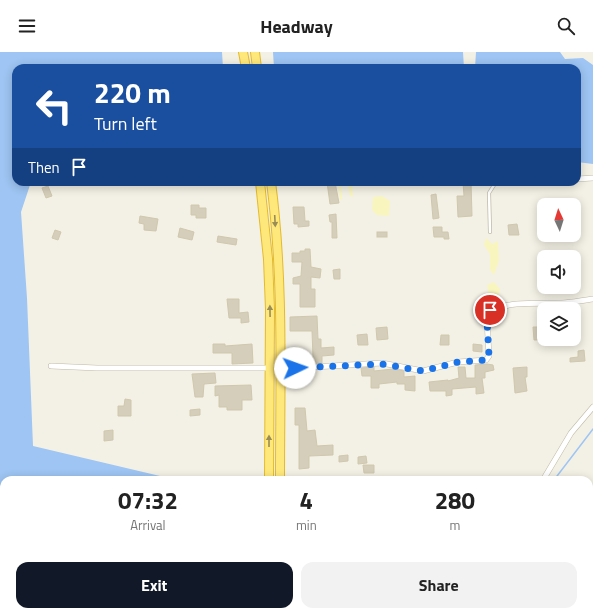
<!DOCTYPE html>
<html lang="en">
<head>
<meta charset="utf-8">
<style>
  :root { --surface:#fff; --page:#f2f2f2; --text:#222; --muted:#767676; --accent:#111827 }
  body { margin:0; font-family:"Titillium Web",sans-serif; background:var(--page); color:var(--text); height:100vh; display:flex; flex-direction:column; font-size:15px; white-space:nowrap }
  * { box-sizing:border-box; margin:0 }
  p { font-size:13px; color:var(--muted) }
  .icon { flex:none; width:22px; height:22px; fill:none; stroke:currentColor; stroke-width:2; stroke-linecap:round; stroke-linejoin:round }
  .map { position:relative; flex:1; overflow:hidden }
  .drawer { position:absolute; left:0px; top:424px; width:593px; height:140px; display:flex; flex-direction:column; background:var(--surface); border-radius:12px 12px 0 0; box-shadow:0 2px 10px #0003 }
  .drawer>* { flex:none }
  .top-card { position:absolute; left:12px; top:12px; width:569px; height:122px; border-radius:12px; box-shadow:0 2px 10px #0003; background:#1a4fa0; color:#fff; overflow:hidden }
  .needle { width:26px; rotate:356deg }
  .buttons { position:absolute; left:537px; top:146px; display:grid; gap:8px }
  .buttons a { display:grid; place-items:center; width:44px; height:44px; border-radius:8px; background:var(--surface); box-shadow:0 2px 10px #0003; font-size:20px }
  .pin { position:absolute; display:grid; place-items:center; width:34px; height:34px; color:#fff; margin:-17px; border:2px solid #fff; border-radius:50%; box-shadow:0 1px 4px #0007 }
  .me { position:absolute; width:44px; margin:-22px; rotate:87deg; stroke-linejoin:round; filter:drop-shadow(0 0 3px #0008) }
  .turn { display:flex; align-items:center; gap:14px; height:84px; padding:0 16px; font-size:18px }
  .turn .icon { width:52px; height:52px; stroke-width:2.5 }
  .turn b { display:block; font-size:28px; line-height:34px }
  .then { display:flex; align-items:center; height:38px; padding:0 16px; background:#0003; gap:8px; font-size:15px }
  .eta { display:flex; justify-content:space-evenly; align-items:center; height:68px; text-align:center }
  .eta b { font-size:24px; font-weight:700; line-height:28px }
  .primary-button { display:flex; gap:8px; margin-top:auto; padding:8px 16px }
  .primary-button a { flex:1; height:46px; border-radius:12px; background:var(--accent); color:#fff; font-size:16px; font-weight:700; line-height:46px; text-align:center }
  .primary-button a+a { background:var(--page); color:var(--text) }
  header { display:flex; justify-content:space-between; align-items:center; height:52px; padding:0 16px; background:var(--surface); font-size:18px; font-weight:700 }
  .map>svg:first-child { display:block }
  .sand { fill:#f9f5bf }
  .water { fill:#9ec5f3 }
  .lines { fill:none; stroke-linecap:round; stroke-linejoin:round }
  .stream { stroke:#9ec5f3; stroke-width:1.5 }
  .building { fill:#d5ceba; stroke:#d0c7ad }
  .service-casing { stroke:#bfbaa7; stroke-width:4 }
  .minor-casing { stroke:#bfbaa7; stroke-width:6 }
  .trunk-casing { stroke:#e3ba2f; stroke-width:10 }
  .service { stroke:#fff; stroke-width:2.5 }
  .minor { stroke:#fff; stroke-width:5 }
  .trunk { stroke:#ffe87b; stroke-width:8 }
  .oneway { fill:#998c54 }
  .route { stroke:#1a73e8; stroke-width:7; stroke-dasharray:0 12.6 }
</style>
</head>
<body>
<header><svg class="icon" aria-label="menu" viewBox="0 0 24 24"><path d="M4 6h16M4 12h16M4 18h16"/></svg>Headway<svg class="icon" aria-label="search" viewBox="0 0 24 24"><circle cx="10" cy="10" r="6"/><path d="M15 15l6 6"/></svg></header>
<div class="map">
<svg width="593" height="564" viewBox="0 0 593 564">
  <rect width="100%" height="100%" fill="#f3f1e5"/>
  <!-- sand -->
  <g class="sand">
    <polygon points="338,130 352,130 353,145 350,144 348,133 341,133 342,147 340,148"/>
    <polygon points="382,144 390,149 389,164 377,163 372,158 373,145"/>
    <polygon points="486,186 492,192 498,189 499,209 494,223 490,218 490,202 484,193"/>
    <polygon points="494,230 500,237 498,247 489,243 487,233"/>
  </g>
  <!-- water -->
  <g class="water">
    <polygon points="0,0 222,0 223,16 16,16 16,130 31,130 21,160 27,246 33,394 177,428 4,428 4,545 0,494"/>
    <polygon points="273,0 463,0 464,16 274,16"/>
    <polygon points="476,0 560,0 565,7 583,6 593,13 593,112 577,110 577,16 475,16"/>
    <polygon points="589,546 593,546 593,564 268,564 262,560 589,560"/>
    <polygon points="5,560 108,560 107,564 6,564"/>
  </g>
  <g class="lines">
    <!-- stream -->
    <polyline class="stream" points="554,428 593,377"/>
  </g>
  <!-- building -->
  <g class="building">
    <polygon points="327,130 335,130 339,151 330,152"/>
    <polygon points="463,130 471,130 472,164 458,165 457,144 464,144"/>
    <polygon points="48,134 52,144 46,146 42,136"/>
    <polygon points="436,142 439,166 433,167 431,143"/>
    <polygon points="191,153 199,153 199,156 206,156 206,166 196,166 196,163 191,163"/>
    <polygon points="293,155 304,155 305,169 309,169 309,174 298,175 298,172 294,172"/>
    <polygon points="336,162 337,186 332,186 332,170 330,170 329,163"/>
    <polygon points="140,164 158,167 156,179 144,178 144,172 139,171"/>
    <polygon points="517,172 519,183 509,183 508,173"/>
    <polygon points="433,175 442,175 442,180 448,180 449,187 444,187 444,185 434,185"/>
    <polygon points="180,176 194,180 192,188 178,185"/>
    <polygon points="55,178 61,180 58,188 52,186"/>
    <rect x="377" y="180" width="10" height="5"/>
    <polygon points="218,184 237,187 236,193 217,190"/>
    <polygon points="305,197 310,197 311,215 321,217 320,226 311,225 311,237 315,237 315,255 300,255 300,232 293,232 293,226 301,224 302,210 292,210 292,201 300,201 300,199 305,199"/>
    <polygon points="340,217 340,227 334,227 333,218"/>
    <polygon points="227,247 239,247 239,261 248,260 249,270 241,271 241,266 229,266"/>
    <polygon points="317,264 318,287 321,287 321,296 334,295 334,303 322,304 322,311 298,312 298,306 313,305 312,279 290,279 290,265"/>
    <polygon points="387,275 388,287 377,288 376,276"/>
    <polygon points="533,275 542,275 543,288 534,288"/>
    <polygon points="367,282 368,293 358,293 357,283"/>
    <polygon points="441,283 449,283 449,293 440,293"/>
    <polygon points="213,292 225,292 225,294 252,292 253,311 232,312 232,301 213,301"/>
    <polygon points="473,292 482,293 482,300 473,299"/>
    <polygon points="584,298 585,309 570,310 570,306 578,305 578,299"/>
    <polygon points="487,312 493,313 494,318 485,320 485,326 482,326 484,341 476,342 476,335 452,337 452,343 446,344 446,339 430,339 429,330 448,328 448,329 459,326 458,315 465,315 466,326 475,326 475,313"/>
    <polygon points="374,315 374,319 393,317 404,319 404,325 415,324 415,339 405,338 405,332 397,332 397,330 379,332 379,336 371,336 371,324 362,324 361,316"/>
    <polygon points="527,315 527,325 525,325 527,339 515,341 513,316"/>
    <polygon points="215,321 216,331 204,332 203,345 195,345 192,322"/>
    <polygon points="251,333 252,348 242,348 242,358 227,358 227,355 219,355 219,343 215,344 215,334"/>
    <polygon points="125,347 131,348 131,364 118,364 118,354 124,354"/>
    <polygon points="295,356 305,356 307,379 315,378 317,394 333,393 333,403 309,404 309,416 299,417 299,373 295,373"/>
    <polygon points="200,357 200,363 190,364 190,358"/>
    <polygon points="113,378 113,388 104,389 104,379"/>
    <polygon points="348,403 348,409 339,410 339,404"/>
    <polygon points="366,404 367,411 358,412 358,405"/>
    <polygon points="363,413 374,413 374,421 364,421"/>
  </g>
  <g class="lines">
    <!-- service casing -->
    <g class="service-casing">
      <polyline id="service" points="490,180 489,141 496,130"/>
    </g>
    <!-- minor casing -->
    <g class="minor-casing">
      <g id="minor">
        <polyline points="577,127 593,126"/>
        <polyline points="51,314 97,316 270,316"/>
        <path d="M280,317L382,311L423,319L458,310L486,308L489,304L487,268L490,258C513,249 538,252 562,251C572,251 583,248 593,247"/>
        <polyline points="543,428 571,381 593,355"/>
      </g>
    </g>
    <!-- trunk casing -->
    <g class="trunk-casing">
      <g id="trunk">
        <polyline points="243,0 246,16"/>
        <polyline points="255,0 257,16"/>
        <polyline points="260,130 268,207 270,257 269,428"/>
        <path d="M271,130C284,228 280,329 280,428"/>
        <polyline points="269,560 269,564"/>
        <polyline points="280,564 280,560"/>
      </g>
    </g>
    <!-- service -->
    <use href="#service" class="service"/>
    <!-- minor -->
    <use href="#minor" class="minor"/>
    <!-- trunk -->
    <use href="#trunk" class="trunk"/>
  </g>
  <!-- one-way arrows -->
  <defs><path id="oneway-solid" d="M-6-.8H1V-3.2L6.5 0L1 3.2V.8H-6Z"/></defs>
  <g class="oneway">
    <use href="#oneway-solid" transform="translate(275 169) rotate(87)"/>
    <use href="#oneway-solid" transform="translate(270 259) rotate(-91)"/>
    <use href="#oneway-solid" transform="translate(269 389) rotate(-90)"/>
  </g>
  <g class="lines">
    <!-- route -->
    <polyline class="route" points="295,316 382,312 423,319 458,310 486,308 489,304 487,268 490,258"/>
  </g>
</svg>
<div class="buttons">
<a><svg class="needle" viewBox="-14 -14 28 28"><path d="M0-13l5 13h-10z" fill="#e53935"/><path d="M0 13l5-13h-10z" fill="#767676"/></svg></a>
<a><svg class="icon" aria-label="sound" viewBox="0 0 24 24"><path d="M4 9h4l5-4v14l-5-4H4zM17 9q2 3 0 6"/></svg></a>
<a><svg class="icon" aria-label="layers" viewBox="0 0 24 24"><path d="M12 4l9 5-9 5-9-5zM3 14l9 5 9-5"/></svg></a>
</div>
<div class="pin" style="left:490px;top:258px;background:#d93025"><svg class="icon" aria-label="arrive" viewBox="0 0 24 24"><path d="M6 21V4h12l-3 4 3 4H6"/></svg></div>
<svg class="me" style="left:295px;top:316px" viewBox="-20 -20 40 40"><circle r="19" fill="#fff"/><path d="M0-13L10 11 0 6-10 11z" fill="#1a73e8"/></svg>
<div class="top-card">
<div class="turn"><svg class="icon" aria-label="left" viewBox="0 0 24 24"><path d="M17 20v-9H6M10 6l-5 5 5 5"/></svg><div><b>220 m</b>Turn left</div></div>
<div class="then">Then<svg class="icon" aria-label="arrive" viewBox="0 0 24 24"><path d="M6 21V4h12l-3 4 3 4H6"/></svg></div>
</div>
<section class="drawer">
<div class="eta">
<div><b>07:32</b><p>Arrival</p></div>
<div><b>4</b><p>min</p></div>
<div><b>280</b><p>m</p></div>
</div>
<div class="primary-button"><a>Exit</a><a>Share</a></div>
</section>
</div>
</body>
</html>
